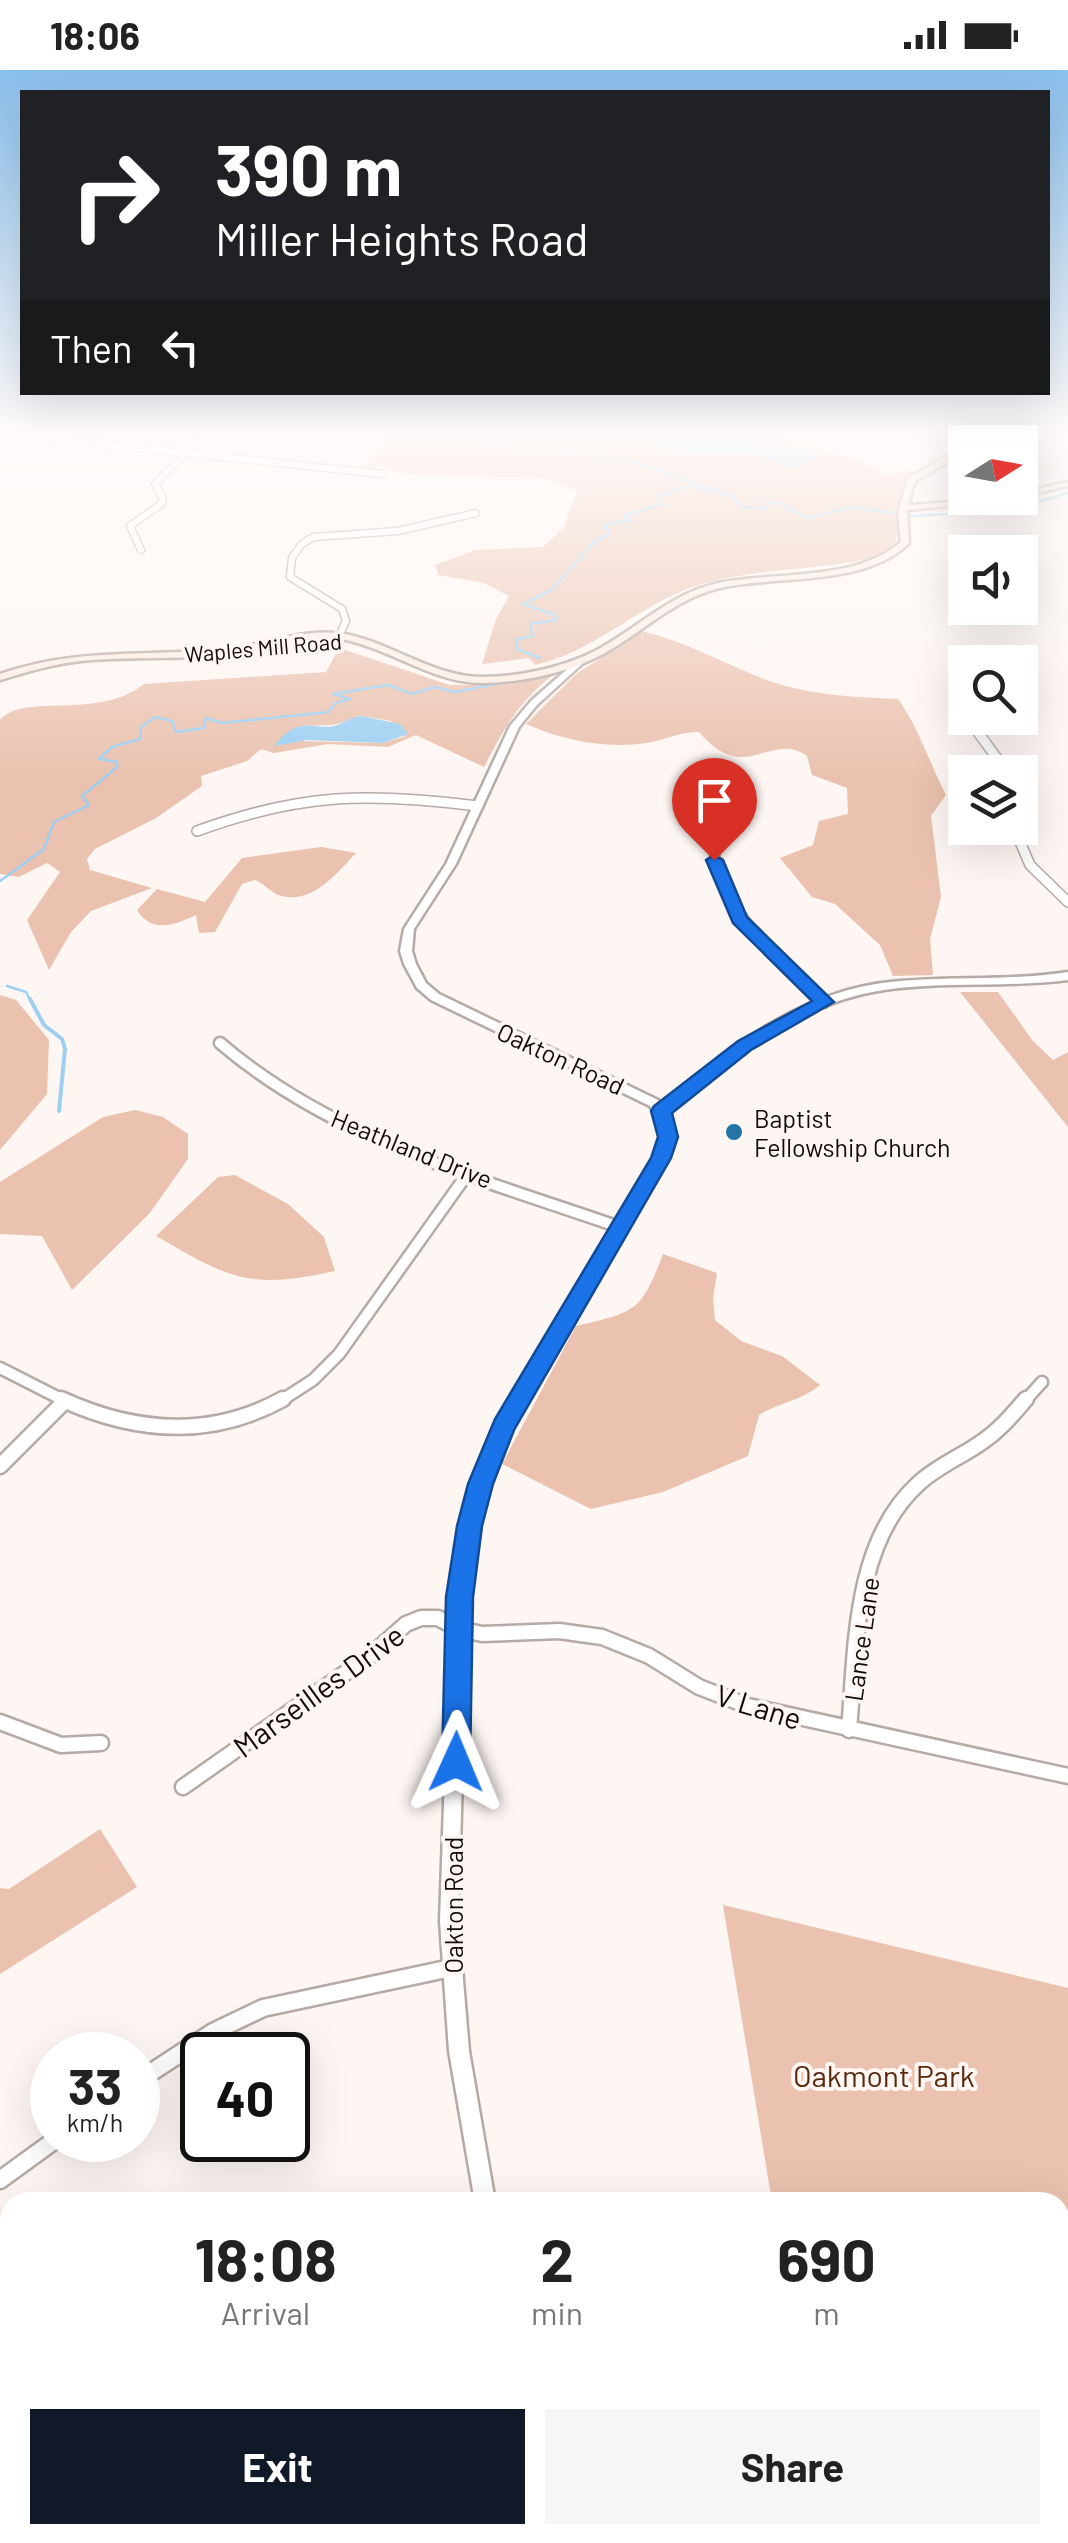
<!DOCTYPE html>
<html lang="en">
<head>
<meta charset="utf-8">
<style>
  :root { --surface:#fff; --page:#f6f6f6; --text:#222; --muted:#767676; --accent:#111827 }
  body { margin:0; font-family:Barlow,sans-serif; background:var(--page); color:var(--text); height:100vh; display:flex; flex-direction:column; font-size:38px; white-space:nowrap }
  * { box-sizing:border-box; margin:0 }
  p { font-size:32px; color:var(--muted) }
  .icon { flex:none; width:55px; height:55px; fill:none; stroke:currentColor; stroke-width:2; stroke-linecap:round; stroke-linejoin:round }
  .map { position:relative; flex:1; overflow:hidden }
  .drawer { position:absolute; left:0px; top:2122px; width:1070px; height:352px; display:flex; flex-direction:column; background:var(--surface); border-radius:30px 30px 0 0; box-shadow:0 10px 40px #0002 }
  .drawer>* { flex:none }
  .hud { position:absolute; left:20px; top:20px; width:1030px; height:305px; border-radius:0px; box-shadow:0 10px 40px #0002; background:#202124; color:#fff; overflow:hidden }
  .needle { width:65px; rotate:79deg }
  .buttons { position:absolute; left:948px; top:355px; display:grid; gap:20px }
  .buttons a { display:grid; place-items:center; width:90px; height:90px; border-radius:0px; background:var(--surface); box-shadow:0 10px 40px #0002; font-size:50px }
  .speed { position:absolute; left:30px; top:1962px; display:flex; gap:20px; font-size:50px; font-weight:700; text-align:center }
  .speed>* { display:grid; place-content:center; width:130px; height:130px; border-radius:50%; background:var(--surface); box-shadow:0 10px 40px #0002; line-height:1 }
  .speed small { font-size:25px; font-weight:400 }
  .speed .limit { border:5px solid #111; border-radius:15px; background:#fff; color:#111 }
  .pin { position:absolute; display:grid; place-items:center; width:85px; height:85px; color:#fff; margin:-102px -42px; border-radius:50% 50% 50% 0; rotate:-45deg; box-shadow:0 0 10px #0007 }
  .pin .icon { rotate:45deg }
  .me { position:absolute; width:110px; margin:-55px; rotate:1deg; stroke-linejoin:round; filter:drop-shadow(0 0 8px #0008) }
  .turn { display:flex; align-items:center; gap:35px; height:210px; padding:0 30px; font-size:45px }
  .turn .icon { width:130px; height:130px; stroke-width:2.5 }
  .turn b { display:block; font-size:70px; line-height:85px }
  .then { display:flex; align-items:center; height:95px; padding:0 30px; background:#0003; gap:20px; font-size:38px }
  .eta { display:flex; justify-content:space-evenly; align-items:center; height:170px; text-align:center }
  .eta b { font-size:60px; font-weight:700; line-height:70px }
  .primary-button { display:flex; gap:20px; margin-top:auto; padding:20px 30px }
  .primary-button a { flex:1; height:115px; border-radius:0px; background:var(--accent); color:#fff; font-size:40px; font-weight:700; line-height:115px; text-align:center }
  .primary-button a+a { background:var(--page); color:var(--text) }
  .status { display:flex; justify-content:space-between; align-items:center; height:70px; padding:0 50px; background:var(--surface); direction:ltr }
  .status svg { height:28px; fill:currentColor }
  .map>svg:first-child { display:block }
  .built { fill:#ffebe2 }
  .green { fill:#eac2af; fill-rule:evenodd }
  .water { fill:#9dcff2 }
  .lines { fill:none; stroke-linecap:round; stroke-linejoin:round }
  .stream-far1 { stroke:#9dcff2; stroke-width:2.5 }
  .stream { stroke:#9dcff2; stroke-width:4 }
  .minor-far4-casing { stroke:#b5aaa5; stroke-width:9 }
  .minor-far3-casing { stroke:#b5aaa5; stroke-width:12 }
  .minor-far2-casing { stroke:#b5aaa5; stroke-width:15 }
  .minor-far1-casing { stroke:#b5aaa5; stroke-width:19 }
  .minor-casing { stroke:#b5aaa5; stroke-width:21 }
  .tertiary-casing { stroke:#b5aaa5; stroke-width:5 }
  .secondary-casing { stroke:#b5aaa5; stroke-width:5 }
  .minor-far4 { stroke:#fff; stroke-width:6 }
  .minor-far3 { stroke:#fff; stroke-width:9 }
  .minor-far2 { stroke:#fff; stroke-width:10 }
  .minor-far1 { stroke:#fff; stroke-width:14 }
  .minor { stroke:#fff; stroke-width:16 }
  .tertiary { fill:#fff; fill-rule:evenodd }
  .secondary { fill:#fdece3; fill-rule:evenodd }
  .route { fill:#1a73e8; stroke:#114b97; stroke-width:2.5 }
  .poi-dot { fill:#2375a6; stroke:#fef6f3; stroke-width:4 }
  .labels { text-anchor:middle; dominant-baseline:central; stroke-width:8; stroke-linejoin:round; paint-order:stroke }
  .far-street-label { font-size:22px; fill:#100c0a; stroke:#fef6f3 }
  .street-label { font-size:25px; fill:#100c0a; stroke:#fef6f3 }
  .poi-label { font-size:25px; fill:#100c0a; stroke:#fef6f3; text-anchor:start }
  .near-street-label { font-size:30px; fill:#100c0a; stroke:#fef6f3 }
  .near-park-label { font-size:30px; fill:#5a290e; stroke:#fef6f3 }
</style>
</head>
<body>
<div class="status"><b>18:06</b><svg viewBox="0 0 49 12"><path d="M0 12V9h3v3zM5 12V6h3v6zM10 12V3h3v9zM15 12V0h3v12zM26 1h20v11H26zM47 4h2v5h-2z"/></svg></div>
<div class="map">
<svg width="1068" height="2473" viewBox="0 0 1068 2473">
  <rect width="100%" height="100%" fill="#fef6f3"/>
  <!-- built -->
  <polygon class="built" points="1060,2402 1068,2404 1068,2473 827,2473 826,2465 1060,2465"/>
  <!-- green -->
  <g class="green">
    <path d="M387,364H766L859,390L889,406L909,399L916,403L902,414L896,472L886,485C821,502 750,496 687,519C633,540 593,582 535,595L529,588L482,594L496,549L509,526L484,513L438,505L435,495L475,480L543,477L564,457L577,421L545,408L423,405L399,403L386,396L361,399Z"/>
    <path d="M642,561C684,571 719,591 759,607C803,625 851,627 898,629C919,658 929,692 946,725L931,746L941,827L930,869L933,905L893,906L880,875L835,834L812,827L780,788L813,775L819,751L848,744L847,718L812,705L807,686C769,660 746,717 699,662C681,662 669,668 652,672C610,680 565,671 526,654L576,604Z"/>
    <path d="M339,578L450,615H473L561,599C520,629 507,653 484,697L416,665L388,677L328,674L274,683L261,679L247,691L201,706L202,716L156,748L95,779L87,789L90,800L152,818L91,841L71,862L49,900L27,850L60,802L47,793L19,807L0,804V650C24,622 98,651 144,614L326,602ZM362,646L391,651L405,666L383,673L302,671L293,659C309,653 322,657 337,654C347,652 351,647 362,646Z"/>
    <path d="M321,777L356,783C338,802 313,834 282,826C272,824 265,814 255,810L242,814L215,862L199,863L196,845C175,855 152,864 137,840L157,819L205,832L242,788Z"/>
    <polygon points="960,922 998,922 1033,971 1053,990 1068,982 1068,1057"/>
    <polygon points="0,925 16,930 49,970 47,1024 0,1080"/>
    <polygon points="135,1040 163,1047 188,1064 188,1089 149,1144 72,1220 42,1166 0,1164 0,1112 103,1047"/>
    <path d="M235,1105L288,1134L324,1167L335,1201C247,1220 231,1209 156,1166L218,1107Z"/>
    <path d="M663,1184L717,1203L713,1228L715,1250L741,1271L782,1286L820,1315C801,1331 780,1332 759,1345L748,1386L663,1422L591,1439L502,1394L576,1256C636,1242 641,1242 663,1184Z"/>
    <polygon points="100,1759 137,1817 0,1904 0,1818 9,1819"/>
    <polygon points="723,1835 1068,1918 1068,2404 1060,2402 1060,2132 772,2132"/>
  </g>
  <!-- water -->
  <g class="water">
    <path d="M590,364C666,364 745,362 818,387L799,397H790L749,384H682L646,371L608,364L586,366Z"/>
    <path d="M362,646L400,654L408,664L383,673L307,670L274,676C302,641 315,664 340,654C348,650 351,647 362,646Z"/>
  </g>
  <g class="lines">
    <!-- stream-far1 -->
    <g class="stream-far1">
      <polyline points="452,364 465,372 624,389 732,426 742,437 767,438 767,433 779,433 808,448 852,437 912,446 1014,440 1068,423"/>
      <polyline points="540,588 517,579 517,569 533,566 530,554 556,550 555,545 523,534 551,520 595,471 608,465 608,459 602,456 630,450 624,446 662,434 658,427 689,415 710,421"/>
      <polyline points="0,811 44,779 54,752 89,735 82,726 117,697 117,692 99,689 112,677 140,669 141,657 155,647 172,651 176,662 204,658 206,648 222,653 328,642 336,633 350,629 333,624 388,615 412,624 435,617 455,622 533,607"/>
      <polyline points="7,916 26,922 31,932"/>
    </g>
    <!-- stream -->
    <polyline class="stream" points="30,929 44,955 62,969 65,979 59,1041"/>
    <!-- minor-far4 casing -->
    <g class="minor-far4-casing">
      <g id="minor-far4">
        <polyline points="7,364 382,404"/>
        <polyline points="141,480 130,456 161,434 163,429 155,414 204,364"/>
        <polyline points="339,566 346,551 342,539 290,507 292,488 301,475 313,467 398,461 476,443"/>
      </g>
    </g>
    <!-- minor-far3 casing -->
    <g class="minor-far3-casing">
      <g id="minor-far3">
        <polyline points="974,648 977,661 1007,702"/>
        <polyline points="1014,758 1030,795 1068,832"/>
        <path d="M197,761C301,723 369,722 478,736"/>
        <path d="M713,778C727,846 773,887 824,932"/>
      </g>
    </g>
    <!-- minor-far2 casing -->
    <g class="minor-far2-casing">
      <g id="minor-far2">
        <polyline points="821,929 824,932"/>
        <path d="M220,973C333,1070 481,1109 619,1157"/>
        <polyline points="0,1298 67,1332"/>
        <polyline points="279,1332 313,1310 339,1284 468,1103"/>
        <polyline points="1024,1332 1042,1312"/>
      </g>
    </g>
    <!-- minor-far1 casing -->
    <g class="minor-far1-casing">
      <g id="minor-far1">
        <path d="M61,1329C135,1363 210,1369 283,1329"/>
        <polyline points="0,1396 65,1331"/>
        <polyline points="0,1652 61,1675 101,1673"/>
        <path d="M849,1660C856,1580 853,1473 918,1414C937,1396 961,1387 982,1372C1000,1360 1012,1345 1026,1329"/>
        <polyline points="183,1717 371,1585 406,1554 421,1548 438,1548 459,1559 482,1564 559,1561 602,1567 649,1586 699,1617 748,1636 1068,1706"/>
      </g>
    </g>
    <!-- minor casing -->
    <g class="minor-casing">
      <g id="minor">
        <polyline points="138,2011 213,1962 263,1938 451,1898"/>
        <polyline points="0,2110 55,2070"/>
      </g>
    </g>
    <!-- tertiary casing -->
    <g class="tertiary-casing">
      <g id="tertiary">
        <path d="M580,588L584,591L583,593L537,635L519,657L456,794L414,859L412,881L416,894L426,913L439,924L658,1030L661,1034C728,979 801,921 890,912C949,906 1009,911 1068,902V910C1007,918 945,911 884,920C799,932 731,989 667,1043C674,1058 673,1072 667,1088L510,1359L488,1414L478,1456L467,1527L458,1851L469,1981L495,2132H475L449,1981L440,1851L451,1527L462,1456L472,1414L499,1353L655,1088C662,1069 662,1053 650,1036L431,930L417,918L404,894L400,881L404,859L446,794L510,656L531,631Z"/>
        <polygon points="522,2465 546,2465 547,2473 523,2473"/>
      </g>
    </g>
    <!-- secondary casing -->
    <g class="secondary-casing">
      <g id="secondary">
        <polygon points="987,364 996,364 983,372 974,372"/>
        <path d="M962,378H965V383L915,411L908,435L1013,428L1012,430L907,440L909,473C866,517 777,505 720,518C680,527 649,556 615,577C577,601 528,612 484,613C435,614 393,580 346,570C306,563 265,580 226,585C178,590 129,586 81,591C53,594 27,602 0,610V604C78,577 146,587 225,579C265,575 305,557 345,564C392,573 434,607 482,607C518,607 560,598 593,582C636,560 669,524 718,513C774,501 856,512 901,472L898,443L908,408Z"/>
        <polygon points="1068,412 1068,416 1020,427 1020,423"/>
      </g>
    </g>
    <!-- minor-far4 -->
    <use href="#minor-far4" class="minor-far4"/>
    <!-- minor-far3 -->
    <use href="#minor-far3" class="minor-far3"/>
    <!-- minor-far2 -->
    <use href="#minor-far2" class="minor-far2"/>
    <!-- minor-far1 -->
    <use href="#minor-far1" class="minor-far1"/>
    <!-- minor -->
    <use href="#minor" class="minor"/>
    <!-- tertiary -->
    <use href="#tertiary" class="tertiary"/>
    <!-- secondary -->
    <use href="#secondary" class="secondary"/>
  </g>
  <!-- sky -->
  <linearGradient id="sky" x2="0" y2="1"><stop stop-color="#8abfec"/><stop offset="0.51" stop-color="#fffbfa"/><stop offset="1" stop-color="#fffbfa" stop-opacity="0"/></linearGradient>
  <rect width="1068" height="710" fill="url(#sky)"/>
  <!-- route -->
  <polygon class="route" points="714,785 723,790 747,847 834,932 751,980 672,1043 678,1067 671,1088 514,1360 493,1414 482,1456 473,1527 470,1692 466,1702 456,1707 446,1702 442,1692 446,1527 457,1456 468,1414 495,1349 651,1088 658,1067 651,1041 654,1036 738,971 812,931 733,853 706,790"/>
  <!-- markers -->
  <circle class="poi-dot" cx="734" cy="1062" r="10"/>
  <g class="labels">
    <!-- far-street labels -->
    <g class="far-street-label">
      <text transform="translate(263 577) rotate(-5)">Waples Mill Road</text>
    </g>
    <!-- street labels -->
    <g class="street-label">
      <text transform="translate(561 988) rotate(25)">Oakton Road</text>
      <text transform="translate(412 1078) rotate(22)">Heathland Drive</text>
      <text transform="translate(861 1569) rotate(-82)">Lance Lane</text>
      <text transform="translate(453 1835) rotate(-90)">Oakton Road</text>
    </g>
    <!-- poi labels -->
    <g class="poi-label">
      <text x="754" y="1048">Baptist<tspan x="754" dy="29">Fellowship Church</tspan></text>
    </g>
    <!-- near-street labels -->
    <g class="near-street-label">
      <text transform="translate(318 1620) rotate(-36)">Marseilles Drive</text>
      <text transform="translate(759 1636) rotate(17)">V Lane</text>
    </g>
    <!-- near-park labels -->
    <g class="near-park-label">
      <text x="884" y="2005">Oakmont Park</text>
    </g>
  </g>
</svg>
<div class="buttons">
<a><svg class="needle" viewBox="-14 -14 28 28"><path d="M0-13l5 13h-10z" fill="#e53935"/><path d="M0 13l5-13h-10z" fill="#767676"/></svg></a>
<a><svg class="icon" aria-label="sound" viewBox="0 0 24 24"><path d="M4 9h4l5-4v14l-5-4H4zM17 9q2 3 0 6"/></svg></a>
<a><svg class="icon" aria-label="search" viewBox="0 0 24 24"><circle cx="10" cy="10" r="6"/><path d="M15 15l6 6"/></svg></a>
<a><svg class="icon" aria-label="layers" viewBox="0 0 24 24"><path d="M12 4l9 5-9 5-9-5zM3 14l9 5 9-5"/></svg></a>
</div>
<div class="speed"><div>33<small>km/h</small></div><div class="limit">40</div></div>
<div class="pin" style="left:714px;top:790px;background:#d93025"><svg class="icon" aria-label="arrive" viewBox="0 0 24 24"><path d="M6 21V4h12l-3 4 3 4H6"/></svg></div>
<svg class="me" style="left:456px;top:1692px" viewBox="-20 -20 40 40"><path d="M0-17L14 15 0 8-14 15z" fill="#1a73e8" stroke="#fff" stroke-width="4"/></svg>
<div class="hud">
<div class="turn"><svg class="icon" aria-label="right" viewBox="0 0 24 24"><path d="M7 20v-9h11M14 6l5 5-5 5"/></svg><div><b>390 m</b>Miller Heights Road</div></div>
<div class="then">Then<svg class="icon" aria-label="left" viewBox="0 0 24 24"><path d="M17 20v-9H6M10 6l-5 5 5 5"/></svg></div>
</div>
<section class="drawer">
<div class="eta">
<div><b>18:08</b><p>Arrival</p></div>
<div><b>2</b><p>min</p></div>
<div><b>690</b><p>m</p></div>
</div>
<div class="primary-button"><a>Exit</a><a>Share</a></div>
</section>
</div>
</body>
</html>
